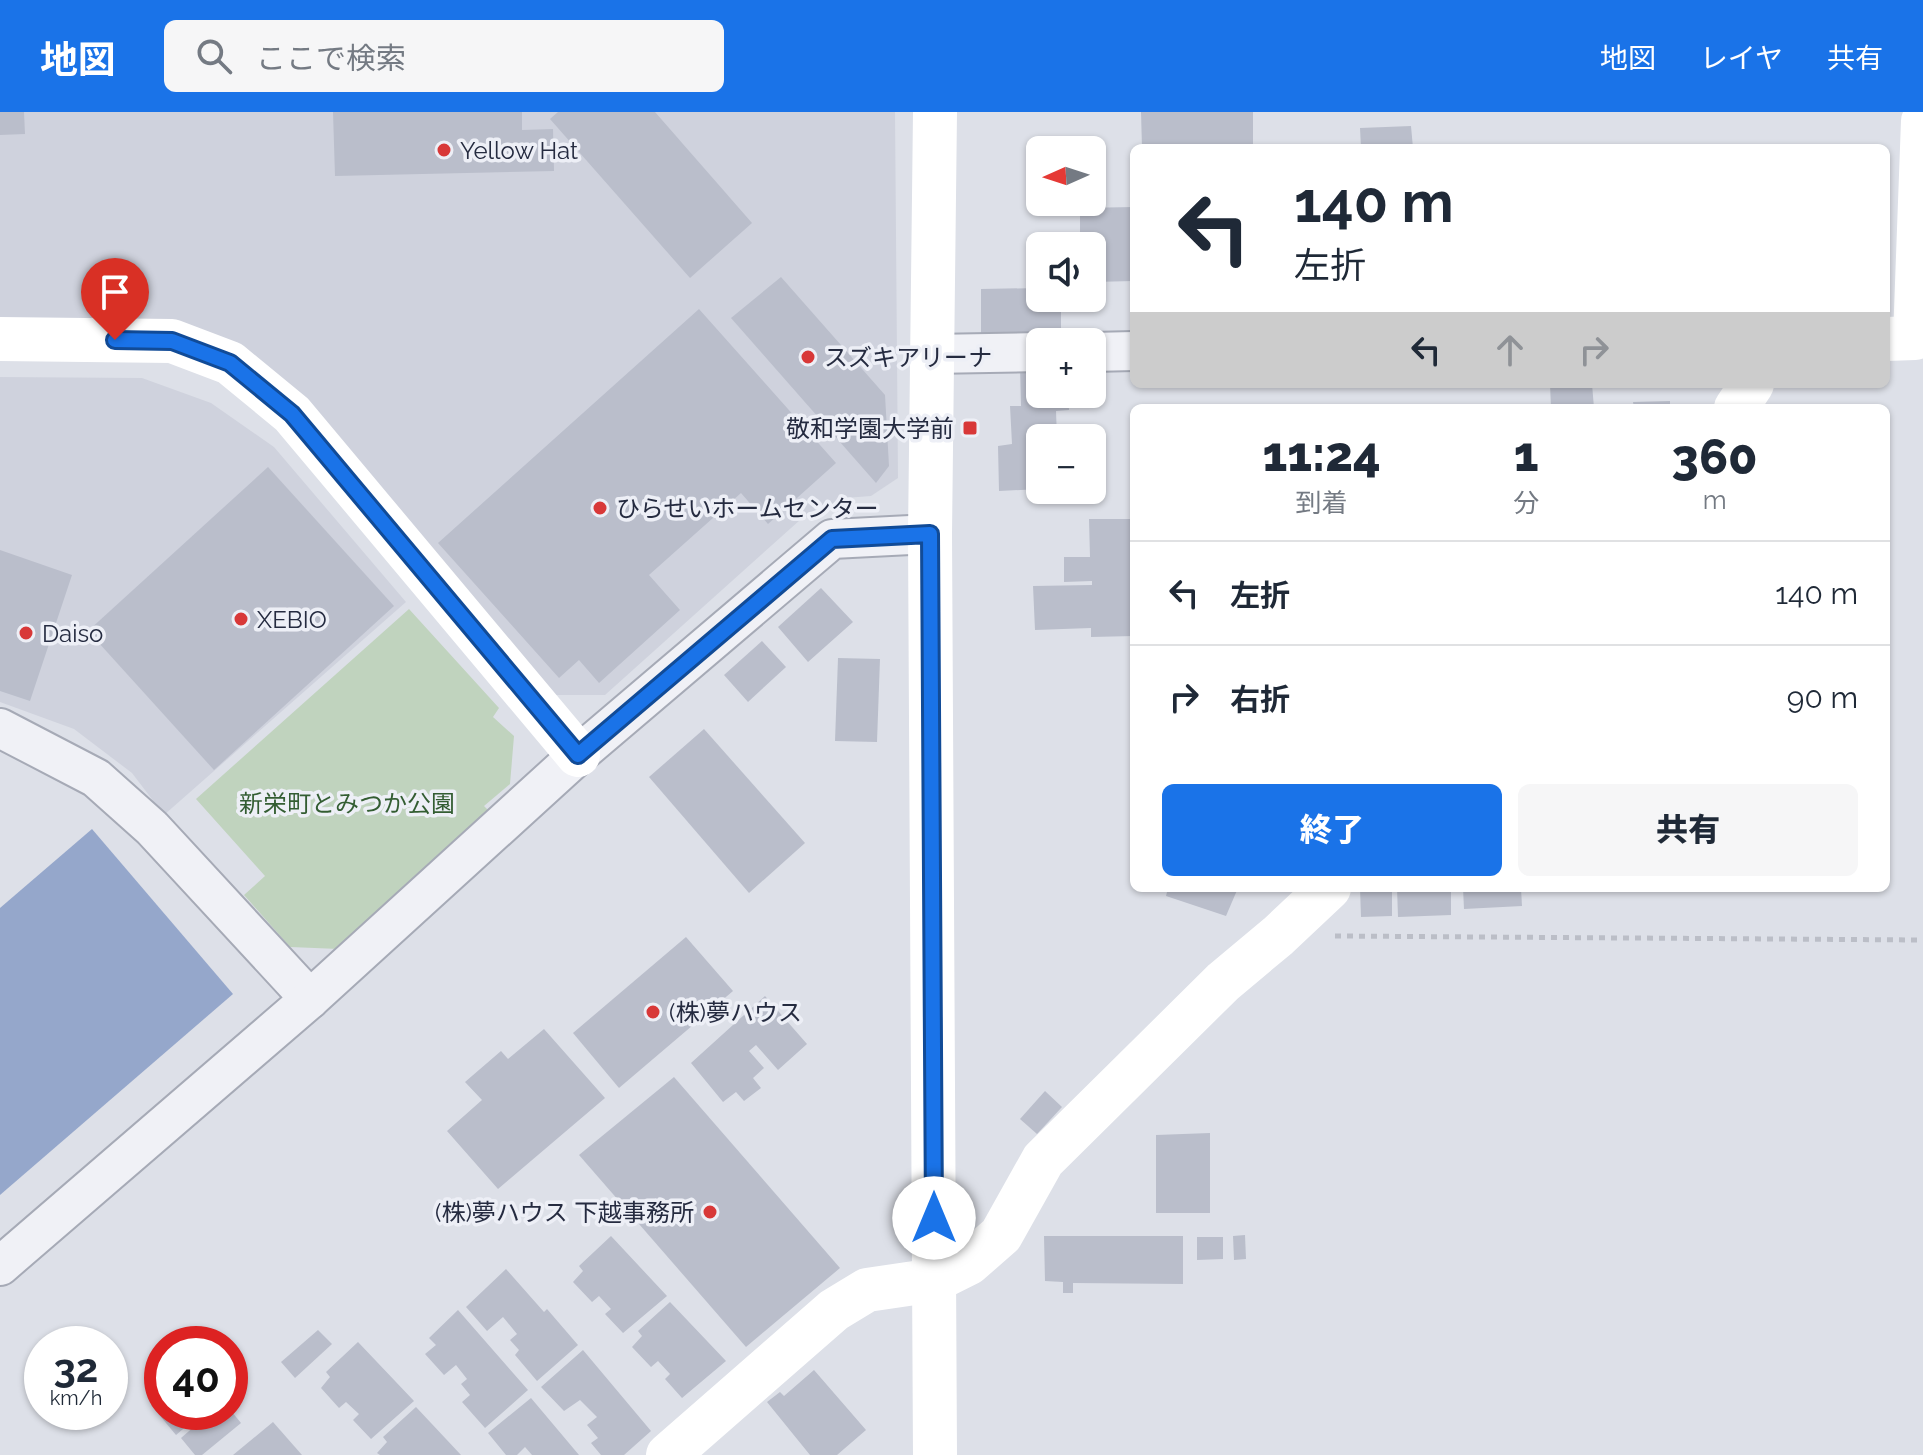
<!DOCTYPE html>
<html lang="ja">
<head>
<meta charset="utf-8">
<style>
  :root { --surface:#fff; --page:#f6f6f7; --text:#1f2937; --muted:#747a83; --line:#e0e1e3; --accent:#1a73e8 }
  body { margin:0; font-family:Raleway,"Noto Sans JP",sans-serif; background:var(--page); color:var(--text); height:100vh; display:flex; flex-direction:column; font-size:30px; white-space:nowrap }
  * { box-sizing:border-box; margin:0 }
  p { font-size:26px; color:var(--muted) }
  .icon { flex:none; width:44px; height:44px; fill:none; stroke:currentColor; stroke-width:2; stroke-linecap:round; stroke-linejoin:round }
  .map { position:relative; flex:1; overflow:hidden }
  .drawer { position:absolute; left:1130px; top:292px; width:760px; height:488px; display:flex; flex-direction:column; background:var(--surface); border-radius:12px; box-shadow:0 2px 6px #0004 }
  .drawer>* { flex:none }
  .top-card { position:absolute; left:1130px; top:32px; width:760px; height:244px; border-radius:12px; box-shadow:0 2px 6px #0004; background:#fff; color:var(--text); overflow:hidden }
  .needle { width:52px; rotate:267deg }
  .controls { position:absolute; left:1026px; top:24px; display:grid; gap:16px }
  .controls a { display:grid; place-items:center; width:80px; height:80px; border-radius:12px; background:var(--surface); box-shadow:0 2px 6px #0004; font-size:40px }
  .speed { position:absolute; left:24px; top:1214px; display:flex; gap:16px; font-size:40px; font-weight:700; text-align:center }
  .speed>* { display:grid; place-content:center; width:104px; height:104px; border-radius:50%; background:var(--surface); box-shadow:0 2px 6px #0004; line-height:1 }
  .speed small { font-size:20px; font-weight:400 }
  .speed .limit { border:12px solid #d22; background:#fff; color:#111 }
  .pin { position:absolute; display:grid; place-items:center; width:68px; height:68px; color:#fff; margin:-82px -34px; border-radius:50% 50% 50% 0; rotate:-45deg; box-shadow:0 0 8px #0007 }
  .pin .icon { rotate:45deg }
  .me { position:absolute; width:88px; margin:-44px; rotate:0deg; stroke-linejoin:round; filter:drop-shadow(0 0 6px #0008) }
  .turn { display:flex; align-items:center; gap:28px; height:168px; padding:0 32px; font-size:36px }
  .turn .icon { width:104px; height:104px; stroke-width:2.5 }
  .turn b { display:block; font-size:56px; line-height:68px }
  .lanes { display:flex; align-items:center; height:76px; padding:0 32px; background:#0003; justify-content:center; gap:40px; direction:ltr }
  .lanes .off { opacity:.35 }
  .eta { display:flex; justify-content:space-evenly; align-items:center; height:136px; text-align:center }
  .eta b { font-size:48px; font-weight:800; line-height:56px }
  .primary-button { display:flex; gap:16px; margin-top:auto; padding:16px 32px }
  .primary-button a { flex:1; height:92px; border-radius:12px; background:var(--accent); color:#fff; font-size:32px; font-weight:800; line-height:92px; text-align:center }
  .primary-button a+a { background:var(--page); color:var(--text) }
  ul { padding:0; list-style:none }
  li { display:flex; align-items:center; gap:24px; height:104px; padding:0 32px; border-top:2px solid var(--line) }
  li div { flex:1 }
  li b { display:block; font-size:30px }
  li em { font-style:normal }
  header { display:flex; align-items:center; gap:48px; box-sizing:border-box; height:112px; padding:0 40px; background:var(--accent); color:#fff }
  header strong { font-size:38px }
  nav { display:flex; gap:44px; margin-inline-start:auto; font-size:28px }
  .search { width:560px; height:72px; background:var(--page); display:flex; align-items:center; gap:20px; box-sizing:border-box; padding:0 28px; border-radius:12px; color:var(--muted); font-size:30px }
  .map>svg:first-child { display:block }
  .built { fill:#cfd2dd }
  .green { fill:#c0d3be }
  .water { fill:#95a7cb }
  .building { fill:#babecb }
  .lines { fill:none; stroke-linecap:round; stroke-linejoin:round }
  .street-casing { stroke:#a6aab6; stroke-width:42 }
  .path { stroke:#bbbec7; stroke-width:5; stroke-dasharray:6 6; stroke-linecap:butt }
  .street { stroke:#f0f1f6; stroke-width:38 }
  .secondary { stroke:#fff; stroke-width:44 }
  .route-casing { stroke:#114b97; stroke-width:20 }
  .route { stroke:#1a73e8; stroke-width:14 }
  .poi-dot { fill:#d83838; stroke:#edeff6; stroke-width:3 }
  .labels { text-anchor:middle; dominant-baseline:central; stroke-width:7; stroke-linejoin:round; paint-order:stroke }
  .poi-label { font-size:24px; fill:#252b40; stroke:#edeff6; text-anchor:start }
  .park-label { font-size:24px; fill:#335d32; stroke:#edeff6 }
</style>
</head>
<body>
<header>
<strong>地図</strong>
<div class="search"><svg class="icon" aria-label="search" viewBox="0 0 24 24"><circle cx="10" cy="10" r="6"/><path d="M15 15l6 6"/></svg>ここで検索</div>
<nav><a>地図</a><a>レイヤ</a><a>共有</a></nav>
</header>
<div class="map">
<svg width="1923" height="1343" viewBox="0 0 1923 1343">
  <rect width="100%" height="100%" fill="#dde0e8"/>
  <!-- built -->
  <g class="built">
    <polygon points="0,0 895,0 898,366 871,384 845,386 800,408 605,583 555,583 234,241 0,215"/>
    <polygon points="0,265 142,266 211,291 274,335 406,490 164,703 132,661 74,617 0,590"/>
  </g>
  <!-- green -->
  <polygon class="green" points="409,497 499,596 493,605 514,624 510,672 484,694 491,701 339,837 290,835 244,783 265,764 196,687"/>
  <!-- water -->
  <polygon class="water" points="92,717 233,882 0,1083 0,796"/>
  <!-- building -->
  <g class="building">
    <polygon points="0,0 24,0 25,22 0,23"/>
    <polygon points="333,0 522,0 522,18 553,17 554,59 335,64"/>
    <polygon points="558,0 655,0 752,111 690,166 550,7"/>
    <polygon points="1141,0 1253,0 1253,36 1142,36"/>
    <polygon points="1411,14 1413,36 1361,36 1360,16"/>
    <polygon points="1134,95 1134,169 1092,170 1092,134 1080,134 1080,96"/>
    <polygon points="781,165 885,283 889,354 876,371 731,206"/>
    <polygon points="1040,176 1040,186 1061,186 1061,224 981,223 981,177"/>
    <polygon points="699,197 836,351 768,412 741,381 649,463 680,498 599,571 579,548 559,566 438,431"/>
    <polygon points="1020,254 1040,254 1040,282 1068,282 1069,298 1056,299 1057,326 1040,326 1040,377 999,379 998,334 1012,332 1010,294 1021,294"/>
    <polygon points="1550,272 1592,272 1594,296 1551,296"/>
    <polygon points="1670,289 1670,296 1634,296 1633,290"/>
    <polygon points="268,355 394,494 214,658 88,519"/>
    <polygon points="1089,407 1134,407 1134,524 1091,525 1091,516 1035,518 1033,474 1092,473 1092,469 1064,470 1064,445 1090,445"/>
    <polygon points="0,438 72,463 30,589 0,579"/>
    <polygon points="821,476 853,510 808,550 778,515"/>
    <polygon points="762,529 786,555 748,590 724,563"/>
    <polygon points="838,546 880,547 877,630 835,629"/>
    <polygon points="704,617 805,731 749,781 649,665"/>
    <polygon points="1168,776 1238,776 1226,804 1166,784"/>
    <polygon points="1360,776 1392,776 1392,804 1361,805"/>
    <polygon points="1397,776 1451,776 1451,803 1398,805"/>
    <polygon points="1463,776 1521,776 1522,794 1464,797"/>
    <polygon points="686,825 733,879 619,976 573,921"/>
    <polygon points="765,884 807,932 778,958 756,933 749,939 764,956 753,966 761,976 744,989 736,980 723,990 691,951"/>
    <polygon points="544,917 605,986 498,1077 447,1019 482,988 465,970 501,939 508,947"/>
    <polygon points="674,965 840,1156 746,1235 579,1043"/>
    <polygon points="1045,979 1062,995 1037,1022 1020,1007"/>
    <polygon points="1210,1021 1210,1101 1156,1101 1156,1023"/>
    <polygon points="1245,1123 1246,1147 1234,1148 1233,1124"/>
    <polygon points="611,1124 667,1184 623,1221 605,1202 611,1197 599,1184 592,1190 573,1170 583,1159 579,1154"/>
    <polygon points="1044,1124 1183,1124 1183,1172 1073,1171 1073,1181 1063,1181 1063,1170 1045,1169"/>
    <polygon points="1197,1125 1223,1125 1223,1147 1197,1148"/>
    <polygon points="506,1157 544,1200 547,1197 578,1233 537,1269 515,1243 519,1238 510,1228 517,1222 503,1205 487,1219 466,1195"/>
    <polygon points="670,1190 726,1249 682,1286 665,1267 670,1262 658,1249 651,1255 632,1235 642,1224 638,1219"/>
    <polygon points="458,1198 528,1278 485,1316 462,1290 470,1283 461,1272 467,1267 456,1253 444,1263 425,1242 436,1233 429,1226"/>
    <polygon points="318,1218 332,1232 295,1266 281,1250"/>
    <polygon points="358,1230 414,1289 371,1327 353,1308 359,1302 346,1290 339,1296 321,1276 330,1265 326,1260"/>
    <polygon points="583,1238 651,1319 624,1343 601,1343 591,1331 598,1326 587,1313 597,1305 580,1288 564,1299 541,1275"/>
    <polygon points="814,1258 866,1318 837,1343 810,1343 767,1290 780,1280 784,1284"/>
    <polygon points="162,1284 162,1300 203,1300 176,1323 151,1293"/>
    <polygon points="531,1286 579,1343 532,1343 525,1335 517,1343 506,1343 488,1321"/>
    <polygon points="416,1295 461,1343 380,1343 377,1341 387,1330 383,1325"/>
    <polygon points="211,1300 232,1300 241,1311 202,1343 195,1343 181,1326"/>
    <polygon points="273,1310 302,1343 233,1343"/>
  </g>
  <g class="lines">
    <!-- street casing -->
    <g class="street-casing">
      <g id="street">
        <polyline points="1092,240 1134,239"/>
        <polyline points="931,242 1040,240"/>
        <polyline points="0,616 96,666 152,716 310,887"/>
        <polyline points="0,1154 310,887 578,643 832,427 930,422"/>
      </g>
    </g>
    <!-- path -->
    <polyline class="path" points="1335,824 1923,828"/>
    <!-- street -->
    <use href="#street" class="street"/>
    <!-- secondary -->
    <g class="secondary">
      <polyline points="0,227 172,229 230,251 292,302 578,643"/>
      <polyline points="1886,227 1915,226 1923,9"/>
      <polyline points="1736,296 1752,272"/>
      <polyline points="668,1343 834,1198 867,1178 935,1168 969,1151 1001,1123 1043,1048 1223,870 1278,824 1329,776"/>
      <polyline points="935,1343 930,422 935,0"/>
    </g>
  </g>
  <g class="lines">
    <!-- route casing -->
    <g class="route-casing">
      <polyline id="route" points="115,228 172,229 230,251 292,302 578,643 832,427 930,422 934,1106"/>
    </g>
    <!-- route -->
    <use href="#route" class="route"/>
  </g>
  <!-- markers -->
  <g class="poi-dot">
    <circle cx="444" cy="38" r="8"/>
    <circle cx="808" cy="245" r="8"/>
    <rect x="962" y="308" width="16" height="16" rx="4"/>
    <circle cx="600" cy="396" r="8"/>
    <circle cx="241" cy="507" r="8"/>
    <circle cx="26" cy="521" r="8"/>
    <circle cx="653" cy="900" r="8"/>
    <circle cx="710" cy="1100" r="8"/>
  </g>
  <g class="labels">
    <!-- poi labels -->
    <g class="poi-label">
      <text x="460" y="38">Yellow Hat</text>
      <text x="824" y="245">スズキアリーナ</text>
      <text x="954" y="316" text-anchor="end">敬和学園大学前</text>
      <text x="616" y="396">ひらせいホームセンター</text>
      <text x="257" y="507">XEBIO</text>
      <text x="42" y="521">Daiso</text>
      <text x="669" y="900">(株)夢ハウス</text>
      <text x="694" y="1100" text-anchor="end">(株)夢ハウス 下越事務所</text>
    </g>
    <!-- park labels -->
    <g class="park-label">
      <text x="347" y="691">新栄町とみつか公園</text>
    </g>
  </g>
</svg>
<div class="controls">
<a><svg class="needle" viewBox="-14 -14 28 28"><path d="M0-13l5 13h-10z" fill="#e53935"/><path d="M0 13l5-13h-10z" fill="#747a83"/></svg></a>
<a><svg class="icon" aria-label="sound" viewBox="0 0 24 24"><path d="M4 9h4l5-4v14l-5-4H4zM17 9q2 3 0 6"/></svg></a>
<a>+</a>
<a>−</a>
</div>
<div class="speed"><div>32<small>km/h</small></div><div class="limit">40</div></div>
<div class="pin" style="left:115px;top:228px;background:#d93025"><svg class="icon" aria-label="arrive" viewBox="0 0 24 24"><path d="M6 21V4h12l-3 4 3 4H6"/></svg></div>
<svg class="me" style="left:934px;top:1106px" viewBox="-20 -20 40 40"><circle r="19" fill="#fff"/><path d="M0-13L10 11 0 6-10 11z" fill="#1a73e8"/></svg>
<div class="top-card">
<div class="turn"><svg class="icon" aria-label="left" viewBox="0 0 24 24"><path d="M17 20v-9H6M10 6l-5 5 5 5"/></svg><div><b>140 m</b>左折</div></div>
<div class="lanes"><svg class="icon" aria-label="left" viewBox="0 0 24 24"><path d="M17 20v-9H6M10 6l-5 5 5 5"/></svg><svg class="icon off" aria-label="ahead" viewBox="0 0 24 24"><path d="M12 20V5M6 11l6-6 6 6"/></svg><svg class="icon off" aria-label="right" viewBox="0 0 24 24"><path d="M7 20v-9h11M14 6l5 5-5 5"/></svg></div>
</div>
<section class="drawer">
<div class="eta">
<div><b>11:24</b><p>到着</p></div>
<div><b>1</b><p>分</p></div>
<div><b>360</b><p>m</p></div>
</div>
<ul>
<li><svg class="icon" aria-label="left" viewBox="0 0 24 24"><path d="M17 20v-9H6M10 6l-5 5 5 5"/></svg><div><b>左折</b></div><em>140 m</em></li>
<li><svg class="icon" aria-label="right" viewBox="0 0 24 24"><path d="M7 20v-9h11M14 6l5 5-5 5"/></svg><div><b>右折</b></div><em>90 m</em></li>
</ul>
<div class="primary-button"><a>終了</a><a>共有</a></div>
</section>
</div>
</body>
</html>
